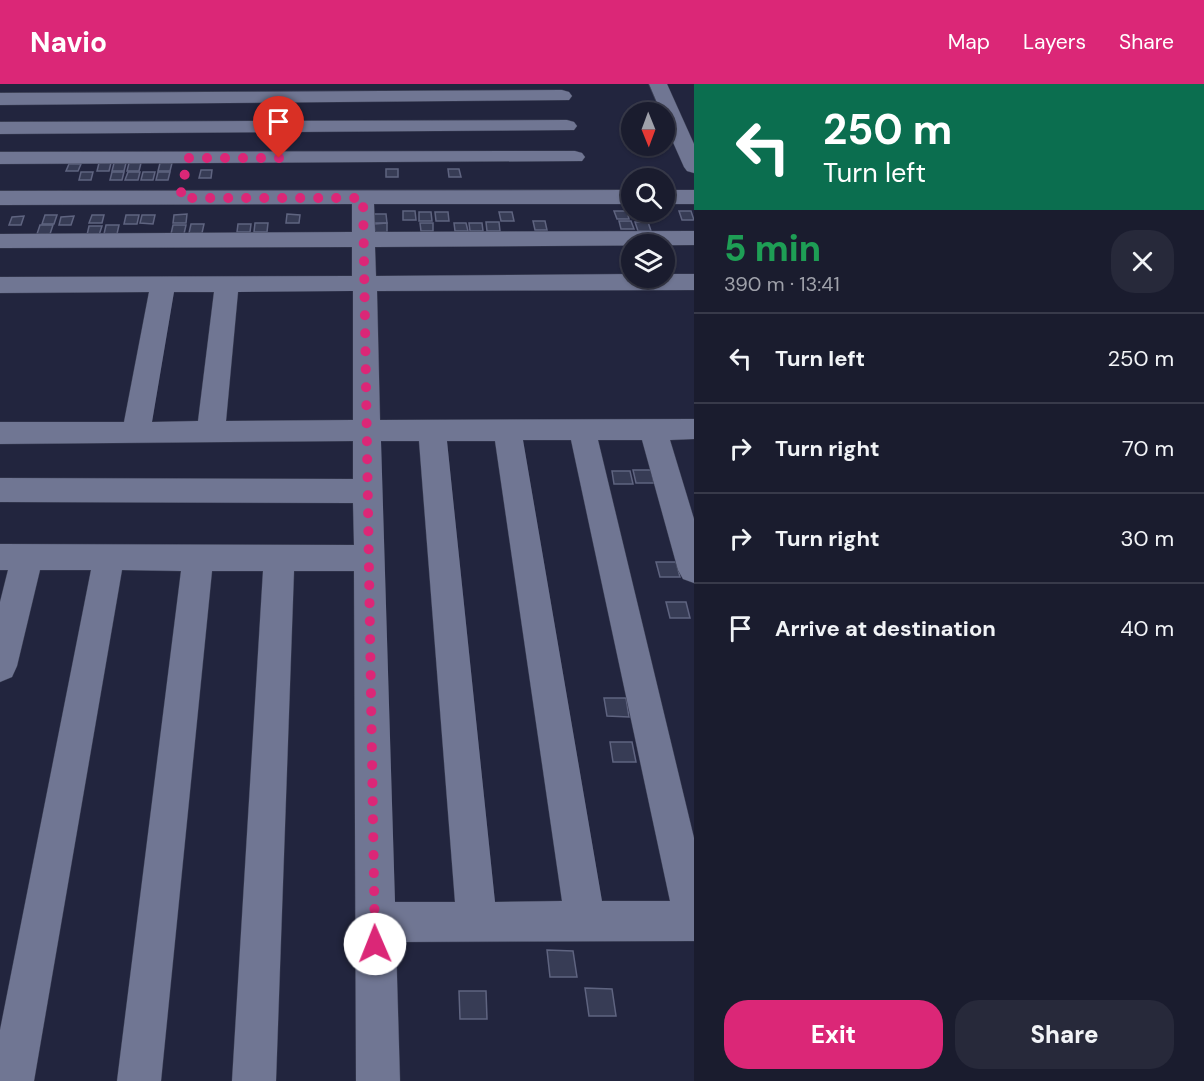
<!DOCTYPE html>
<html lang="en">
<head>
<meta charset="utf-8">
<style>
  :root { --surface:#1a1c2e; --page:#27293a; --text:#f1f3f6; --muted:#9fa1aa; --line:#383a4a; --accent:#db2777 }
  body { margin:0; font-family:"DM Sans",sans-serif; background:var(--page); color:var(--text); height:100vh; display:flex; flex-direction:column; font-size:22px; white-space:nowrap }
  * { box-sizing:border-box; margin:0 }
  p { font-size:20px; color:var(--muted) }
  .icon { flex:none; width:33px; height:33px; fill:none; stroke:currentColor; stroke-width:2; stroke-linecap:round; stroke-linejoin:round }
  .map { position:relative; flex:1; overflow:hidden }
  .side { display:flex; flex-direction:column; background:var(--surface); width:510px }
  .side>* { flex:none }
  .banner { background:#0b6e4f; color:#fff; overflow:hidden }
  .needle { width:39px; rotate:179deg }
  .tools { position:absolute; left:621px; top:18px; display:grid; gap:12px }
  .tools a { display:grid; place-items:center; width:54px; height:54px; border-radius:50%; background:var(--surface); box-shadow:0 2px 4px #0004,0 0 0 2px var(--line); font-size:30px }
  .pin { position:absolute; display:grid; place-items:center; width:51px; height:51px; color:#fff; margin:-62px -26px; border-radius:50% 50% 50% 0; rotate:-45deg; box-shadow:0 0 6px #0007 }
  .pin .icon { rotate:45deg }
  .me { position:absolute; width:66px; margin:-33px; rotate:359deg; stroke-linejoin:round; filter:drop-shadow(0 0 4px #0008) }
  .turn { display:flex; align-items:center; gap:21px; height:126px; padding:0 30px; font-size:27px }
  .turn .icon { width:78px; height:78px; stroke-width:2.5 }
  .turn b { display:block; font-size:42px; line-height:51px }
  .round { display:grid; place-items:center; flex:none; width:63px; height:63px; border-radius:24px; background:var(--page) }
  .head { display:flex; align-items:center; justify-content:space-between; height:102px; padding:0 30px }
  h1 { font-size:36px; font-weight:800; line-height:45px; color:#1e9e55 }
  .primary-button { display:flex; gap:12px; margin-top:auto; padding:12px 30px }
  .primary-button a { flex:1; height:69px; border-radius:24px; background:var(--accent); color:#fff; font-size:24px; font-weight:800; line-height:69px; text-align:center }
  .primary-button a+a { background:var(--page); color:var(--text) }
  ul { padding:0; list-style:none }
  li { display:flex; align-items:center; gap:18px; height:90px; padding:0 30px; border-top:2px solid var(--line) }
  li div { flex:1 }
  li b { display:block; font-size:22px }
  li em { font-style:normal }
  header { display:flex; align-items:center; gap:36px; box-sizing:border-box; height:84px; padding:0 30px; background:var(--accent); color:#fff }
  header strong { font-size:28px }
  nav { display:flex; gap:33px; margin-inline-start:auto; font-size:21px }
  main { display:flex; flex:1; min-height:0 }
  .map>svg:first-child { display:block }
  .building { fill:#373c55; stroke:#5f6480; stroke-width:1.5 }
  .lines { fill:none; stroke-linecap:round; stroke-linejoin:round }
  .minor-casing { stroke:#3b3f54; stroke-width:1 }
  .minor { fill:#707693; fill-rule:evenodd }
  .route { stroke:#db2777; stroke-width:10; stroke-dasharray:0 18 }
</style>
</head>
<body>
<header>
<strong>Navio</strong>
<nav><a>Map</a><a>Layers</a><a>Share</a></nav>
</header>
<main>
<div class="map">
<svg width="694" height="997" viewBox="0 0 694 997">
  <rect width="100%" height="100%" fill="#22253e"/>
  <!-- building -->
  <g class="building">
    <polygon points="99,79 111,79 109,87 97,87"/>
    <polygon points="114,79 126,79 124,87 112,87"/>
    <polygon points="129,79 141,79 139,87 127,87"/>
    <polygon points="160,79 172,79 170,87 158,87"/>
    <polygon points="69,80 81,80 78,87 66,87"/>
    <rect x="386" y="85" width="12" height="8"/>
    <polygon points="448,85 459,85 461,93 449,93"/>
    <polygon points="201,86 212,86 211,94 199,94"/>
    <polygon points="81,88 93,88 91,96 79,96"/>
    <polygon points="112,88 124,88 122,96 110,96"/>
    <polygon points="128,88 140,88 138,96 125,96"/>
    <polygon points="143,88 155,88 153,96 141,96"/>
    <polygon points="158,88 170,88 168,96 156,96"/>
    <polygon points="403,127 415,127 416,136 403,136"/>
    <polygon points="614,127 627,127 629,135 617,135"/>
    <polygon points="679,127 691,127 694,136 682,136"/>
    <polygon points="419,128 431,128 432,137 419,137"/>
    <polygon points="435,128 448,128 449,137 436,137"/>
    <polygon points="499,128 512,128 514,137 501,137"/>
    <polygon points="187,130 186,139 173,139 174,131"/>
    <polygon points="287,130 300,131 299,139 286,139"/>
    <polygon points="374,130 386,130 387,139 374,139"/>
    <polygon points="45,131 57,131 54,140 42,140"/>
    <polygon points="92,131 104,131 102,139 89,139"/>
    <polygon points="126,131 139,131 137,140 124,140"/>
    <polygon points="142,131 155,131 153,140 140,139"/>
    <polygon points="24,132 21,141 9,141 12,133"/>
    <polygon points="74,132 71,141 59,141 61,133"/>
    <polygon points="533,137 545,137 547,146 535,146"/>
    <polygon points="619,137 631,137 634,145 621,145"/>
    <polygon points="486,138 499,138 500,147 487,147"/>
    <polygon points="635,138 648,138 651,147 638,147"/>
    <polygon points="255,139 268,139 267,148 254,148"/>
    <polygon points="387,139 387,148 375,148 374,140"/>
    <polygon points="420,139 433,139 433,147 421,147"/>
    <polygon points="454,139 466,139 468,147 455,147"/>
    <polygon points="469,139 482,139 483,147 470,147"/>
    <polygon points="191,140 204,140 202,149 189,149"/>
    <polygon points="238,140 251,140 250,148 237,148"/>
    <polygon points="40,141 53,141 50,150 37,150"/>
    <polygon points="106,141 119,141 117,150 104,150"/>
    <polygon points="173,141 186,141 184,150 171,150"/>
    <polygon points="89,142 102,142 99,151 87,151"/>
    <polygon points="633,386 651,386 654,399 636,399"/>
    <polygon points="612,387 630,387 633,400 614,400"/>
    <polygon points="656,478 676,478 680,493 660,493"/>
    <polygon points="666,518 686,518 690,534 670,534"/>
    <polygon points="604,614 626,614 629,633 607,632"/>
    <polygon points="610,658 632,658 636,678 613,678"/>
    <polygon points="547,866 573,867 577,893 550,893"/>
    <polygon points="585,904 612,905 616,932 589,932"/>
    <polygon points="459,907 486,907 487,935 460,935"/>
  </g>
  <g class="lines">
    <!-- minor casing -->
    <g class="minor-casing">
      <g id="minor">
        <polygon points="649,0 667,0 694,60 694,89 687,87 684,83 664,38 664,28 661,28"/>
        <polygon points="562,6 569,8 572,12 569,16 0,21 0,9"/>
        <polygon points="567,36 574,38 577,42 574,46 0,50 0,38"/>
        <polygon points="575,67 582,69 585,73 582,77 0,80 0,68"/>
        <path d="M632,106V120H374L375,148L694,147V161L375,163L376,192L632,190V194H664V190H694V206L377,207L380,336L694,335V355L670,356L694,435V499L683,495L678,486L642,356H598L694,754V857L396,858L400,997H356L354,487H294L276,997H232L263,487H212L161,997H117L181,487L122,486L34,997H0V946L91,486H40L17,582L12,593L0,598V518L8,486H0V460L354,461L353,419L0,418V394L353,395V357L0,360V338H124L149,208L0,209V193L352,192V163L0,164V150L352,148V120L0,121V107ZM353,207V336L226,337L238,208ZM174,208H214L198,337L152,338ZM523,356H571L670,817H602ZM381,357H419L455,818H395ZM447,357H495L562,817L495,818Z"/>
        <rect x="664" y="106" width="30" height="14"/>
      </g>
    </g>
    <!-- minor -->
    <use href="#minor" class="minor"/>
  </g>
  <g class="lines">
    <!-- route -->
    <polyline class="route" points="279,74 188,74 180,114 363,114 375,860"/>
  </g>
</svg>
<div class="tools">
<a><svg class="needle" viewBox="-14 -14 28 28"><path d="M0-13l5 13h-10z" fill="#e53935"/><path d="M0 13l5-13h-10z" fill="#9fa1aa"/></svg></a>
<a><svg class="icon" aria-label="search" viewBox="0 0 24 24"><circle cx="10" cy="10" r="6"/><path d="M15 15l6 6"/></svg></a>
<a><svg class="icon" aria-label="layers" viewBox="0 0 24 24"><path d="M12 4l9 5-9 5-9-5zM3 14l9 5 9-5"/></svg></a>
</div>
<div class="pin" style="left:279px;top:74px;background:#d93025"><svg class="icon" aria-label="arrive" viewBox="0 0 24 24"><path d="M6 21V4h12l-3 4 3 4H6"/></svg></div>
<svg class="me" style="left:375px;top:860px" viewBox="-20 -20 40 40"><circle r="19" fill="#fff"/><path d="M0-13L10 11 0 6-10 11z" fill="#db2777"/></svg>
</div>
<section class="side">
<div class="banner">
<div class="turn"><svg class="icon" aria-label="left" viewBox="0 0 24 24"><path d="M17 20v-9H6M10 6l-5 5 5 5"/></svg><div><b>250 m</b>Turn left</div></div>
</div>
<div class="head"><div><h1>5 min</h1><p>390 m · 13:41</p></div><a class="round"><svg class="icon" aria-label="close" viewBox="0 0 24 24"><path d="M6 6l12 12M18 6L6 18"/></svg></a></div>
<ul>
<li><svg class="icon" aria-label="left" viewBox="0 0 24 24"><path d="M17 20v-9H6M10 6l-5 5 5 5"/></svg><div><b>Turn left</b></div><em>250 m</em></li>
<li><svg class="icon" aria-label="right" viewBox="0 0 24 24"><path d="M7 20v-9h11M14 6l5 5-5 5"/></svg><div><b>Turn right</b></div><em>70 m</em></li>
<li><svg class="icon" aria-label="right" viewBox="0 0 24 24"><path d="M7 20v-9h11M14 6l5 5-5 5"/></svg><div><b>Turn right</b></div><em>30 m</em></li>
<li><svg class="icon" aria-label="arrive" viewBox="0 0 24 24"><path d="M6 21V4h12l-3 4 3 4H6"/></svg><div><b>Arrive at destination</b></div><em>40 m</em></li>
</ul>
<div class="primary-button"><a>Exit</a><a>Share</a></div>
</section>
</main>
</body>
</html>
